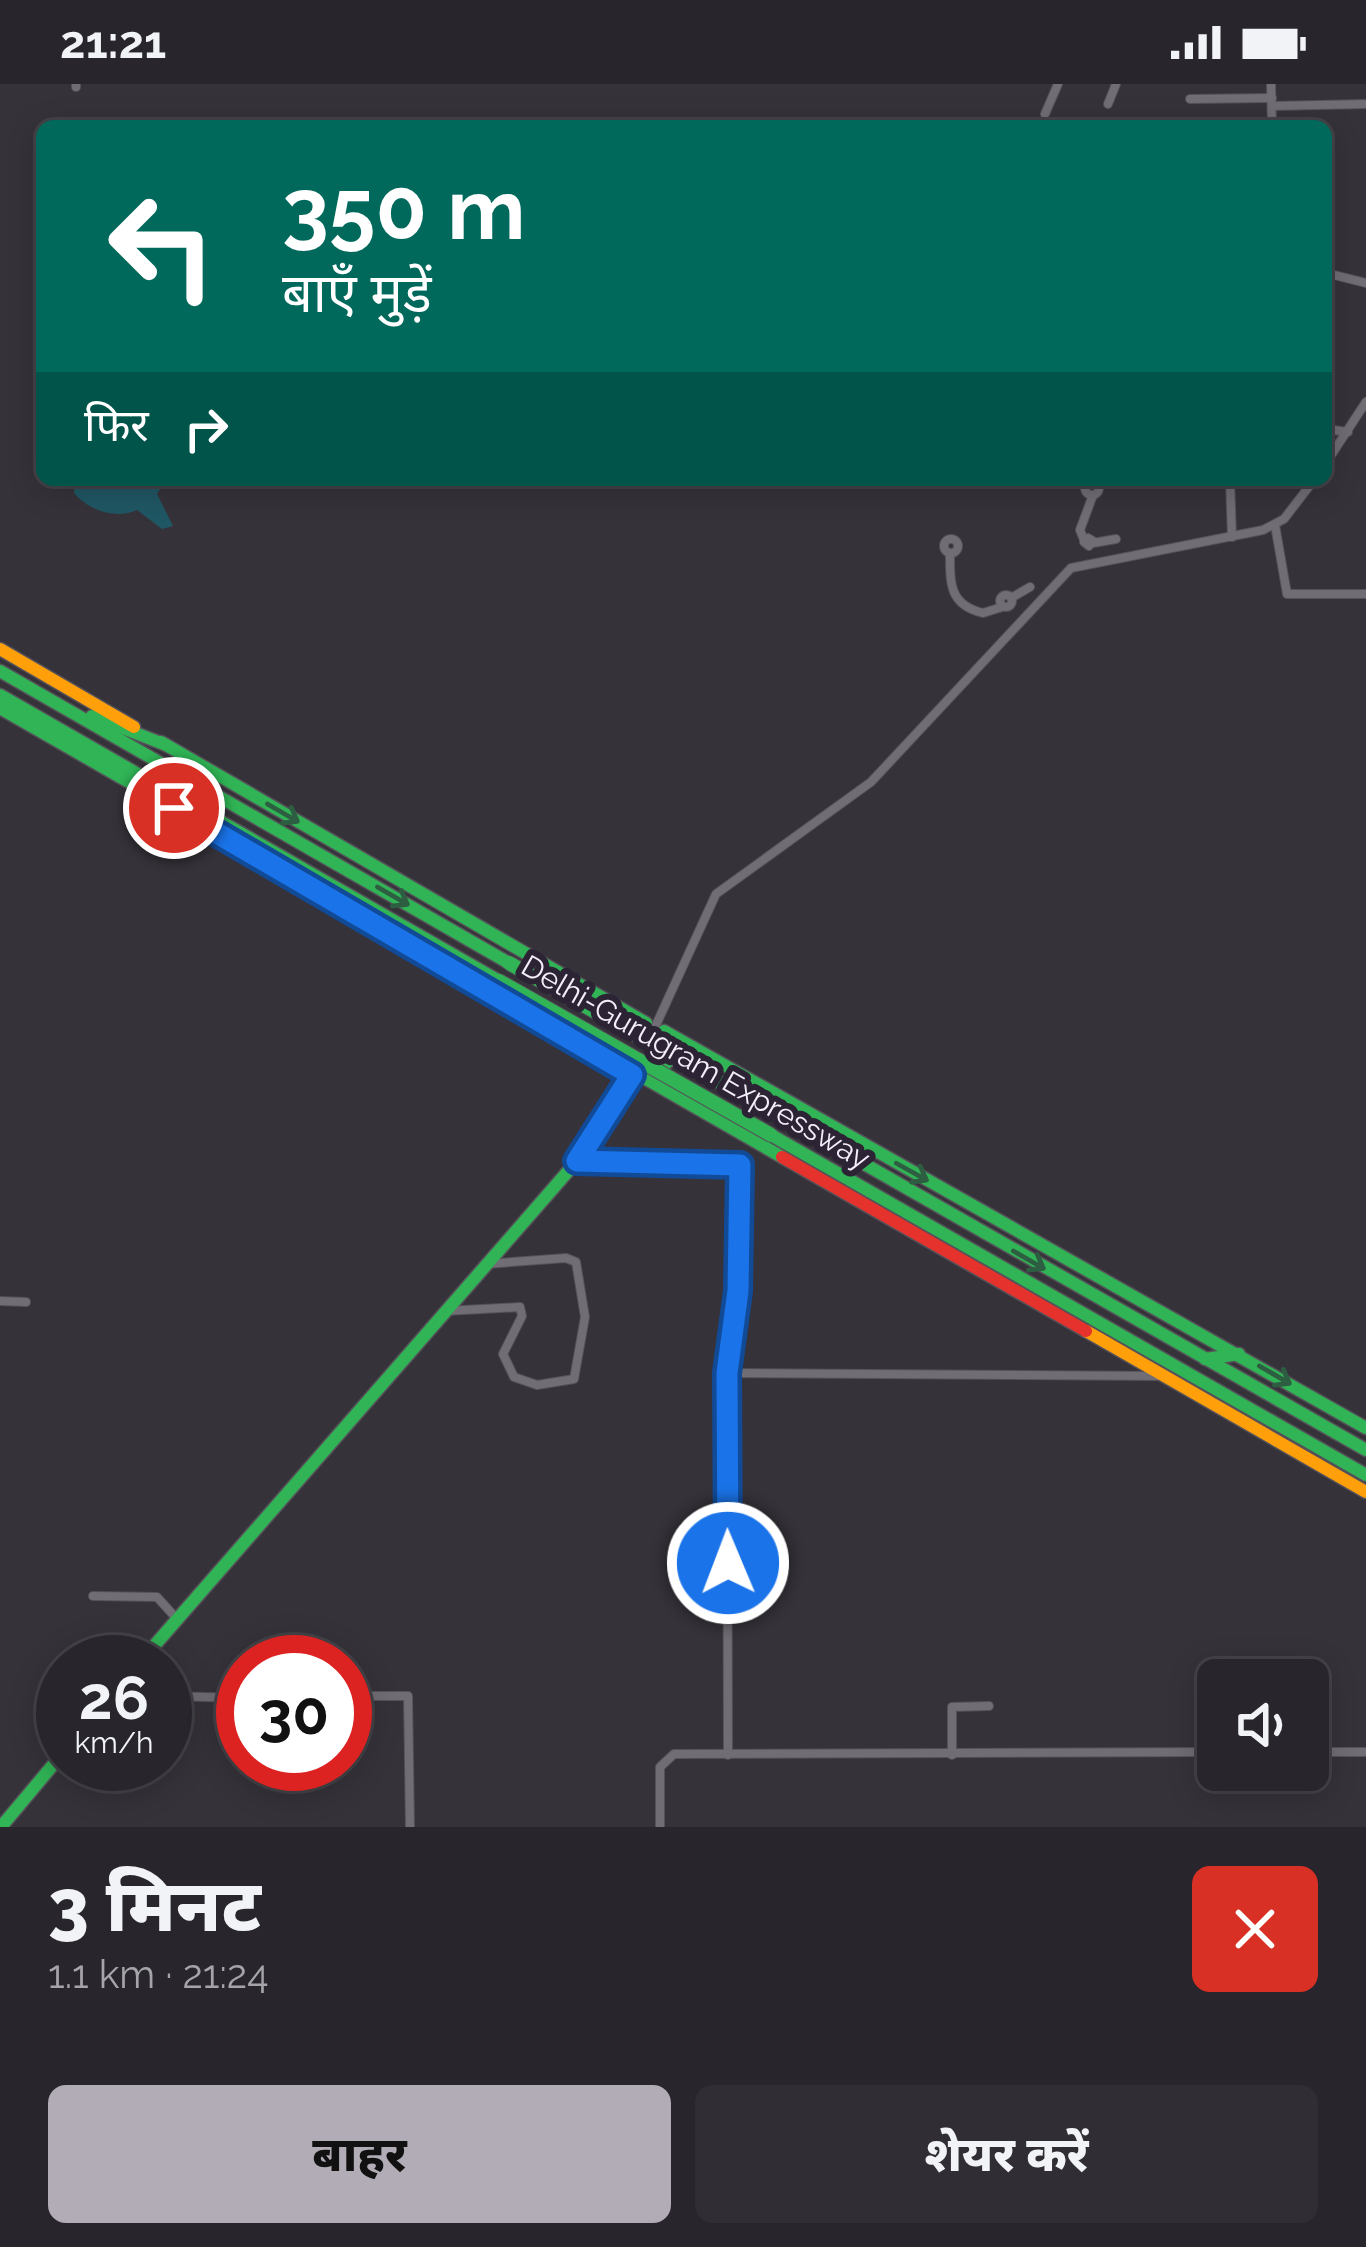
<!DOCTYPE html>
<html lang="hi">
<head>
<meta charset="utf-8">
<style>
  :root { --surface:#28262c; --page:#302e34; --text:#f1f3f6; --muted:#a5a5a9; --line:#444348; --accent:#b1acb6 }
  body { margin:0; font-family:Raleway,"Noto Sans Devanagari",sans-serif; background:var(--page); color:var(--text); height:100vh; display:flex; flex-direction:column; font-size:45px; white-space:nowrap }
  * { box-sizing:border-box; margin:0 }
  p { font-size:39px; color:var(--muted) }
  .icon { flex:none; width:66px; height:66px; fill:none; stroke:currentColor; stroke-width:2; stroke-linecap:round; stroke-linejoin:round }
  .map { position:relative; height:1743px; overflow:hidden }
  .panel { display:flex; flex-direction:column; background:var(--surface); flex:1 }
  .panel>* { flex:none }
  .banner { position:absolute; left:36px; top:36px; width:1296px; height:366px; border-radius:18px; box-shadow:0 6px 30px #0003,0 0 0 3px var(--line); background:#00695c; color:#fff; overflow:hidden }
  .buttons { position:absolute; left:1197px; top:1575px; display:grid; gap:24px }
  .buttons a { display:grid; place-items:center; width:132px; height:132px; border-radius:18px; background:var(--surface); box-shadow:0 6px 30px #0003,0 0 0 3px var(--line); font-size:60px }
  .speed { position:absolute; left:36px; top:1551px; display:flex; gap:24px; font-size:60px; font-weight:700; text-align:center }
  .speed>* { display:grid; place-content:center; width:156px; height:156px; border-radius:50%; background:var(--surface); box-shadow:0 6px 30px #0003,0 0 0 3px var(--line); line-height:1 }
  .speed small { font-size:30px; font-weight:400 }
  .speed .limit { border:18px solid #d22; background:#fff; color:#111 }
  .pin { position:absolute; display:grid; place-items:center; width:102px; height:102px; color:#fff; margin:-51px; border:6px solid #fff; border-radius:50%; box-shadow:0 3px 12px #0007 }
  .me { position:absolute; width:132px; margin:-66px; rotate:359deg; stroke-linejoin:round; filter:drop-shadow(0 0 9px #0008) }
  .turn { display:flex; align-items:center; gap:42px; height:252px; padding:0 48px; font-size:54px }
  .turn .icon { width:156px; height:156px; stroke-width:2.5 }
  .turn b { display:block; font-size:84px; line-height:102px }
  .then { display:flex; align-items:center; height:114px; padding:0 48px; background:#0003; gap:24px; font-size:45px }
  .round { display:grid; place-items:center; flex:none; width:126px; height:126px; border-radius:18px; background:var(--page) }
  .headline { display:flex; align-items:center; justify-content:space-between; height:204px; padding:0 48px }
  h1 { font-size:72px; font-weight:800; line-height:90px }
  .primary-button { display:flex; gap:24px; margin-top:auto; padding:24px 48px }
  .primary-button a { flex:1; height:138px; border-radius:18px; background:var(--accent); color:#111; font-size:48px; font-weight:800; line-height:138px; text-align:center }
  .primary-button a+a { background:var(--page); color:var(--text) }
  .status { display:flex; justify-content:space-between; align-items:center; height:84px; padding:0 60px; background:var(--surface); direction:ltr }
  .status svg { height:33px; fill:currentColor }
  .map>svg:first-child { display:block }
  .water { fill:#205764 }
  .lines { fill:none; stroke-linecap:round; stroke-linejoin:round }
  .street-casing { stroke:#555159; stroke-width:10 }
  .fast-casing { stroke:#555159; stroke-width:15 }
  .slow-casing { stroke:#555159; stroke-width:15 }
  .jam-casing { stroke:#555159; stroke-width:15 }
  .street { stroke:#706d74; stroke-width:8 }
  .fast { stroke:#30b455; stroke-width:12 }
  .slow { stroke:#ff9f0a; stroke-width:12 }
  .jam { stroke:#e5322d; stroke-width:12 }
  .fast-bridge-casing { stroke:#555159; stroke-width:16; stroke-linecap:butt }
  .fast-bridge { stroke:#30b455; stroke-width:14 }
  .oneway { stroke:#2e5e41 }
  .route-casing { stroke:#114b97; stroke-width:30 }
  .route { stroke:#1a73e8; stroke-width:21 }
  .labels { text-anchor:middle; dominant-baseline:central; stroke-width:12; stroke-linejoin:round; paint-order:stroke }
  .street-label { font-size:30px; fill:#f3eef9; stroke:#2c2434 }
</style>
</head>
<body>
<div class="status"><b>21:21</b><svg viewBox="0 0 49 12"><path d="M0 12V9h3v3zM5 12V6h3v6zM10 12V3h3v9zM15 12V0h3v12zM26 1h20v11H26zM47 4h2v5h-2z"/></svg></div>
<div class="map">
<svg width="1366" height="1743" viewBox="0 0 1366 1743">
  <rect width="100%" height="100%" fill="#36323a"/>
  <!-- water -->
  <path class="water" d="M75,396H166L157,410L173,442L162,445L137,426C116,436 88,426 74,409Z"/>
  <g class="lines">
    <!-- street casing -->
    <g class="street-casing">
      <g id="street">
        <polyline points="76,0 76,3"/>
        <polyline points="1271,0 1272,42"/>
        <polyline points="1190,15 1272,14"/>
        <polyline points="1108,20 1116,0"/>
        <polyline points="1273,22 1366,20"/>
        <polyline points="1045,30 1058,0"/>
        <polyline points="1326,189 1366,199"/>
        <polyline points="1326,345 1348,348"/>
        <polyline points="1326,379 1366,318"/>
        <polyline points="1230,396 1232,453"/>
        <circle cx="1092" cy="404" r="7"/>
        <polyline points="1275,441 1287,510 1366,510"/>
        <polygon points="1088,454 1093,457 1089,462 1084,458"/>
        <circle cx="951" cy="462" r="7"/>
        <polyline points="1084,456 1080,446 1093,411"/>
        <polyline points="1093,459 1116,455"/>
        <path d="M950,469C950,499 949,521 983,529L1002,523"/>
        <circle cx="1006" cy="517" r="6"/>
        <polyline points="1011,514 1030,503"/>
        <polyline points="656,941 716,810 871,698 1071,484 1263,446 1284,435 1314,396"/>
        <polyline points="578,1077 737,1080 743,1084 737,1222 727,1289 728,1671"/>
        <polyline points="0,1217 26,1218"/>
        <polyline points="445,1227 520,1223 522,1232 503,1270 514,1293 537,1301 574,1295 585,1233 576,1178 566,1174 486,1180"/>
        <polyline points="727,1289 1158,1292"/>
        <polyline points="93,1512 157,1513 177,1535"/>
        <polyline points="165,1612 243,1614"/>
        <polyline points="345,1612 408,1612 410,1743"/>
        <polyline points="1308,1668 1366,1668"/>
        <polyline points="952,1671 952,1623 989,1622"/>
        <polyline points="660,1743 660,1683 674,1670 1218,1668"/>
      </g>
    </g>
    <!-- fast casing -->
    <g class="fast-casing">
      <g id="fast">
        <polyline points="0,587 509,879"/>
        <polyline points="0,611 499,897"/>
        <polyline points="0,624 782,1073"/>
        <polyline points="92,632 166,661"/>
        <polyline points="161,658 646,939"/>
        <polyline points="664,947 1366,1344"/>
        <polyline points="655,993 673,971 666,949"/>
        <polyline points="782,1033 1366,1366"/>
        <polyline points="771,1051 1366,1391"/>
        <polyline points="1205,1275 1239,1270"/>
        <polyline points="140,1578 577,1077 631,991"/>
        <polyline points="1,1743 63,1669"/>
      </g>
    </g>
    <!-- slow casing -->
    <g class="slow-casing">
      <g id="slow">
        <polyline points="0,565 134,643"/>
        <polyline points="1086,1247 1366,1408"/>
      </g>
    </g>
    <!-- jam casing -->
    <g class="jam-casing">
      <polyline id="jam" points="782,1073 1086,1247"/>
    </g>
    <!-- street -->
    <use href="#street" class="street"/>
    <!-- fast -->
    <use href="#fast" class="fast"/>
    <!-- slow -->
    <use href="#slow" class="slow"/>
    <!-- jam -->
    <use href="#jam" class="jam"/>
    <!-- fast-bridge casing -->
    <g class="fast-bridge-casing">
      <g id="fast-bridge">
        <polyline points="509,879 782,1033"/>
        <polyline points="499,897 771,1051"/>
      </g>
    </g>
    <!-- fast-bridge -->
    <use href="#fast-bridge" class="fast-bridge"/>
  </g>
  <!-- one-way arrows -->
  <defs><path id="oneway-shaft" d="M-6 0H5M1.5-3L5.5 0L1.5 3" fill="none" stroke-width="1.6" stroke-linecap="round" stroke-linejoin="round" transform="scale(3)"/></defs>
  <g class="oneway">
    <use href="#oneway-shaft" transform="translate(283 729) rotate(30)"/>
    <use href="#oneway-shaft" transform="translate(393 812) rotate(30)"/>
    <use href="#oneway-shaft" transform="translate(912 1088) rotate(29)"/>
    <use href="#oneway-shaft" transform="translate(1029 1176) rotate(30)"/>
    <use href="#oneway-shaft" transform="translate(1275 1291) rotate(30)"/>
  </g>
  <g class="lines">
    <!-- route casing -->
    <g class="route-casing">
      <polyline id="route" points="174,724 632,991 577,1077 740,1081 738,1207 727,1289 728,1479"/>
    </g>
    <!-- route -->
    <use href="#route" class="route"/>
  </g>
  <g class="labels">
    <!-- street labels -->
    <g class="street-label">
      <text transform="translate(696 978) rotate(30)">Delhi-Gurugram Expressway</text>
    </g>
  </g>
</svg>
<div class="buttons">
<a><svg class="icon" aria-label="sound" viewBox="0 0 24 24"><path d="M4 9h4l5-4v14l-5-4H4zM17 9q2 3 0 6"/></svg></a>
</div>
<div class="speed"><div>26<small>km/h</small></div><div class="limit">30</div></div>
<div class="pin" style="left:174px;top:724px;background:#d93025"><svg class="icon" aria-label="arrive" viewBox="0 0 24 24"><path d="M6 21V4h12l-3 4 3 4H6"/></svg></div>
<svg class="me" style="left:728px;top:1479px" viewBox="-20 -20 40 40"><circle r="17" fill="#1a73e8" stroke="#fff" stroke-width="3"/><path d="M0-11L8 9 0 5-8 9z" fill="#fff"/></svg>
<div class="banner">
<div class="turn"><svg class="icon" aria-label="left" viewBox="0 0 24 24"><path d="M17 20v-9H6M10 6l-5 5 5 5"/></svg><div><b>350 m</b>बाएँ मुड़ें</div></div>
<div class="then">फिर<svg class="icon" aria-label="right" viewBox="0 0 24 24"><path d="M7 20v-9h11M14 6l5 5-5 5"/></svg></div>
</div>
</div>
<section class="panel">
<div class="headline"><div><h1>3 मिनट</h1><p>1.1 km · 21:24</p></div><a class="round" style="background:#d93025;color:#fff"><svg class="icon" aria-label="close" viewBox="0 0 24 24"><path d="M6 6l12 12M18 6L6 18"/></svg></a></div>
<div class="primary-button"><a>बाहर</a><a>शेयर करें</a></div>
</section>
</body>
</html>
